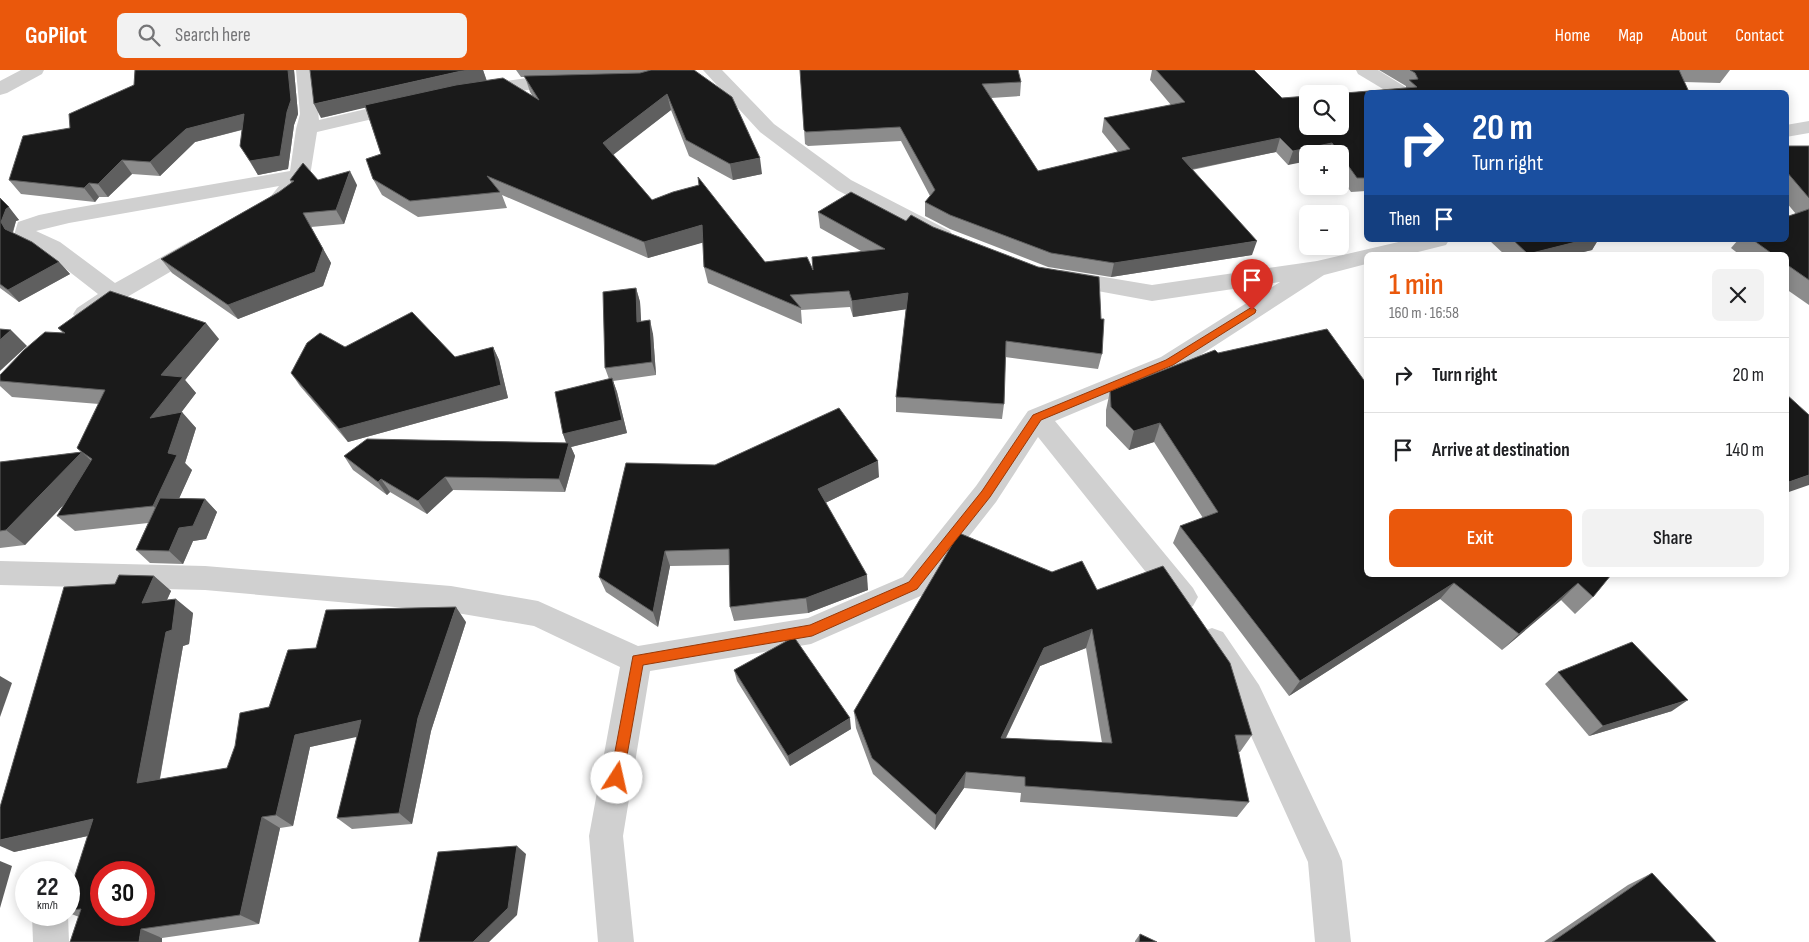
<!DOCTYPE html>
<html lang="en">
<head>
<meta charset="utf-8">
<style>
  :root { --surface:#fff; --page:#f2f2f2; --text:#202124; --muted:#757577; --line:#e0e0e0; --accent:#ea580c }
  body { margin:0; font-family:"Sofia Sans Condensed",sans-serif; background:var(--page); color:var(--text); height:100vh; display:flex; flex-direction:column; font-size:19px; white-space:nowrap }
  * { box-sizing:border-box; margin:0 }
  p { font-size:16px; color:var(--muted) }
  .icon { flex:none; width:28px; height:28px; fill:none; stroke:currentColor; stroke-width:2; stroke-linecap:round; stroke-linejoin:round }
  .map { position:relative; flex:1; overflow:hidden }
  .side { position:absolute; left:1364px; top:182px; width:425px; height:325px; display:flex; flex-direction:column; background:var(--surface); border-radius:8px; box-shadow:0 2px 12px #0003 }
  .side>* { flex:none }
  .hud { position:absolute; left:1364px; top:20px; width:425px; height:152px; border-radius:8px; box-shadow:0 2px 12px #0003; background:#1a4fa0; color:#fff; overflow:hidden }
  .tools { position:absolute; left:1299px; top:15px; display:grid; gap:10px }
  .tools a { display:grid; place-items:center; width:50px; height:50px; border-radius:8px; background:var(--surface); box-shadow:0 2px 12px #0003; font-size:25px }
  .speed { position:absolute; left:15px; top:791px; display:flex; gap:10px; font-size:25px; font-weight:700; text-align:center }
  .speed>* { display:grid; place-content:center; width:65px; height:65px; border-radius:50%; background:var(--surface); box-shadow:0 2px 12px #0003; line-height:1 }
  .speed small { font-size:12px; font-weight:400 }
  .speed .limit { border:8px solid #d22; background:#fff; color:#111 }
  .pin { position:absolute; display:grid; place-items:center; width:42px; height:42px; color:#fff; margin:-51px -21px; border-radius:50% 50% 50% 0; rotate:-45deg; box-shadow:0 0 5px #0007 }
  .pin .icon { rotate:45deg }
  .me { position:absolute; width:55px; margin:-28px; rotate:10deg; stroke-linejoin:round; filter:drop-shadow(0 0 4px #0008) }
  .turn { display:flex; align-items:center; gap:18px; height:105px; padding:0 25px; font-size:22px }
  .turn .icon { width:65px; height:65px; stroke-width:2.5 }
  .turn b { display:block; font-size:35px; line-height:42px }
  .then { display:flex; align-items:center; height:48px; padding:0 25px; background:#0003; gap:10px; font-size:19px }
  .round { display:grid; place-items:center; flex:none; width:52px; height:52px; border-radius:8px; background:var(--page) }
  .overview { display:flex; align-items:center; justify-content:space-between; height:85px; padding:0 25px }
  h1 { font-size:30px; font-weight:600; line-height:38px; color:var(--accent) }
  .action { display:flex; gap:10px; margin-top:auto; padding:10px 25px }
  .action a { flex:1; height:58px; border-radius:8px; background:var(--accent); color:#fff; font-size:20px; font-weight:600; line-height:58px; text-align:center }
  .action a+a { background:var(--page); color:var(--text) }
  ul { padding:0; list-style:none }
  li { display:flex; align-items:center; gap:15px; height:75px; padding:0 25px; border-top:1px solid var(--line) }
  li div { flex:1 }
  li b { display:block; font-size:19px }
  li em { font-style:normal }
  header { display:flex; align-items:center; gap:30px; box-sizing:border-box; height:70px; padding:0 25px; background:var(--accent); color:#fff }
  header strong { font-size:24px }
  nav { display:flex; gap:28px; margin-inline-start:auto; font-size:18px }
  .search { width:350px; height:45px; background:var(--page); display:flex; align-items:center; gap:12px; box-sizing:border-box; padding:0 18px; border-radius:8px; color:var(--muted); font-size:19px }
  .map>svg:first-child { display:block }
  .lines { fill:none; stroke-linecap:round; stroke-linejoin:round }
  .minor { fill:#d0d0d0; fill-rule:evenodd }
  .wall { fill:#8c8c8c; fill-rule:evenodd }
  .shaded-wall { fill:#5f5f5f }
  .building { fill:#1a1a1a; stroke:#5f5f5f; fill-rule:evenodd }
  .route { fill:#ea580c; stroke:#983908 }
</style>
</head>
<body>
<header>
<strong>GoPilot</strong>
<div class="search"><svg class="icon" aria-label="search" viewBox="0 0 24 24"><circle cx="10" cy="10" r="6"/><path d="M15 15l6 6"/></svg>Search here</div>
<nav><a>Home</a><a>Map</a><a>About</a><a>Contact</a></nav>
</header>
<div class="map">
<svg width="1809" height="872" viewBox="0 0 1809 872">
  <rect width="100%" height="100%" fill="#fff"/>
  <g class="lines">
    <!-- minor -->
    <g class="minor">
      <polygon points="21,0 44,0 42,4 7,23 0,25 0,11"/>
      <polygon points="296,0 314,0 319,50 404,30 411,32 414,36 411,40 317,62 310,106 290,131 282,133 274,131 271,126 279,116 69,153 36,161 60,172 115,213 190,171 198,169 206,171 209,176 206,181 122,230 93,250 85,252 77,250 73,244 77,238 98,224 44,182 17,170 14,165 18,152 39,145 69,139 290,101 296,59 300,44"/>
      <polygon points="703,0 722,0 774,54 851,110 950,161 953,166 950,171 942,173 934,171 837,120 760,62"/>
      <polygon points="1356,0 1378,0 1407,18 1410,22 1388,22 1358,4"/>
      <polygon points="565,7 572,9 575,13 572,17 527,20 478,27 471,25 468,21 471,17 478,15 527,8"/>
      <polygon points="1809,51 1809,63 1786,67 1786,55"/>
      <polygon points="1407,170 1449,170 1446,175 1406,185 1366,185 1366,194 1324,205 1179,299 1055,351 1193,518 1198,527 1193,536 1183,540 1173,536 1038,367 996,432 923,525 811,574 650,601 623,766 634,872 598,872 589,766 620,597 534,556 451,542 205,520 0,515 0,491 205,496 451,516 538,531 638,576 808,548 903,507 976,416 1028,341 1161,287 1280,212 1152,231 1054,213 1051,208 1054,203 1062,200 1152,215 1317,191"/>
      <polygon points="1212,558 1223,562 1259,615 1337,779 1342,791 1351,872 1315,872 1308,792 1237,635 1197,571 1201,562"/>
      <polygon points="32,845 68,845 69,872 33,872"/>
    </g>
  </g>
  <!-- wall -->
  <g class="wall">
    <polygon points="135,0 294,0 298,44 294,55 288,99 258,105 240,76 242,60 195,72 160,106 132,104 108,127 99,127 95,132 21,124 9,110 70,58 134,15"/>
    <polygon points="483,0 487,11 532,25 530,22 525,7 521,7 516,0 694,0 762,104 733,110 689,86 671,40 613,84 652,130 765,192 813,200 861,181 820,158 818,142 1102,284 1098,299 1005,287 1004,334 1002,349 896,342 896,327 906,239 853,247 850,237 801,240 802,254 708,213 704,197 703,172 648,188 502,125 507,138 418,147 382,125 373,109 381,84 365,37 321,48"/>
    <polygon points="800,0 1021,12 1020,26 991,28 1038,101 1118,82 1102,62 1104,48 1171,35 1150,10 1152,0 1254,0 1282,28 1406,18 1406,16 1379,0 1730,0 1720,13 1684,12 1366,22 1366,121 1351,122 1340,107 1340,84 1308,84 1288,95 1276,82 1192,100 1252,185 1111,207 1048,197 950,159 925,146 925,132 930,126 901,71 808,76 805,74"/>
    <polygon points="1786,76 1809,76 1809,235 1786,219 1786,185 1740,185 1731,178 1738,170 1786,170 1796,144 1786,132"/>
    <polygon points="290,110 318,110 357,115 344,154 311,157 331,193 323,216 238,249 172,203 161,189 279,122 291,113"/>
    <polygon points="0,128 19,150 16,151 13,163 59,192 70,204 19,232 0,218"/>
    <polygon points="1491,170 1598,170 1592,180 1571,185 1505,185 1490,171"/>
    <polygon points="636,218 640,232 641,251 653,264 656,305 613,311 617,322 627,363 571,377 575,386 565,422 453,420 427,444 390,422 387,425 353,400 344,386 566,373 563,364 609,309 605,298"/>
    <polygon points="58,258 219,269 185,310 196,323 181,342 196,358 185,393 192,400 179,428 205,429 217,442 206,469 193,471 183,494 150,493 136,480 148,453 75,461 57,446 65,433 25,475 0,478 0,392 81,382 77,378 99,334 12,327 0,316 0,305 63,263"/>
    <polygon points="345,277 455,287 493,277 499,290 508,328 348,372 300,316 291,303"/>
    <polygon points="1215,280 1366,505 1611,505 1593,527 1575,544 1561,530 1502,580 1440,529 1289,626 1173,473 1180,456 1203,448 1154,372 1129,380 1106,356 1106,340 1110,321"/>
    <polygon points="626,393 879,407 825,433 868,520 808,543 734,551 730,537 729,495 670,496 658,557 606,522 599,507"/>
    <polygon points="154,506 171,521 167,530 193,543 189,574 183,576 160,709 227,698 269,637 316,578 466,552 431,661 412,754 352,759 337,748 357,666 310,677 293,756 280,758 259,854 162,868 79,847 69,843 69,824 88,766 14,782 115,514"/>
    <path d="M1097,520L1252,665L1240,682H1238L1249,732L1237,747L1020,732L1021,723L964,718L935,760L873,704L856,658L854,641ZM1086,578L1102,673L1006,668L1040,596Z"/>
    <polygon points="734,600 851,659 790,696 737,611"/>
    <polygon points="1558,602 1672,641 1589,666 1545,614"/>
    <polygon points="1652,803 1716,872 1544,872 1628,815"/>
    <polygon points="1140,864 1139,872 1135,872 1135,871"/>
  </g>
  <!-- shaded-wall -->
  <g class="shaded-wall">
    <polygon points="288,0 294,0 298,44 294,55 288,99 258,105 250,91"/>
    <polygon points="469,0 483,0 487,12 462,15 321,48 314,34 457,2"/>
    <polygon points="667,24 671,40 608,89 603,73"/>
    <polygon points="244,44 252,57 195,72 160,106 150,92 186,59"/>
    <polygon points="1280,68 1276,82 1178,102 1182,88"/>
    <polygon points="1332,73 1328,84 1308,84 1308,91 1288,95 1293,81"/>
    <polygon points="760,88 762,104 733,110 730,94"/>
    <polygon points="122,90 132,104 108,127 98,114"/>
    <polygon points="350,101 357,115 344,154 336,140"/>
    <polygon points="89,113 99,127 95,132 84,118"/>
    <polygon points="9,137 19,150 16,151 12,164 5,159 1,152 6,139"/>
    <polygon points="303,143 331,193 323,216 238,249 228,235"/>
    <polygon points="702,155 705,172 648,188 644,172"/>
    <polygon points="1584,170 1598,170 1592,180 1571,185 1528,185 1528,184"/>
    <polygon points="1257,171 1252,185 1111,207 1114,193"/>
    <polygon points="59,192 70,204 19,232 8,220"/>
    <polygon points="636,218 640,232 642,266 637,252"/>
    <polygon points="908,223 908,239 853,247 852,231"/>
    <polygon points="650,250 653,264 656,305 652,292"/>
    <polygon points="206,253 219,269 185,310 196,323 165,364 150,348 161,305"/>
    <polygon points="11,260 27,276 0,301 0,270"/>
    <polygon points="493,277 499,290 508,328 348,372 339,359"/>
    <polygon points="612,308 617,322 627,363 571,377 575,386 565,422 559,409 568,377 563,364"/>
    <polygon points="182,342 196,358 185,393 192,400 169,451 153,436 168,383"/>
    <polygon points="1160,353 1154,372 1129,380 1134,361"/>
    <polygon points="82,382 99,398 25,475 6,460"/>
    <polygon points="878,391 879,407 819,436 818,419"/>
    <polygon points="1809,405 1809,415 1786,423 1786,413"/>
    <polygon points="445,407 453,420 427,444 418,431"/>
    <polygon points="381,409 390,422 387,425 378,412"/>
    <polygon points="205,429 217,442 206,469 193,471 183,494 169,481 179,458"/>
    <polygon points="665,481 670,496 658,557 653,542"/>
    <polygon points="867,505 868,520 808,543 806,528"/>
    <polygon points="154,506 171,521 159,547 142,533"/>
    <polygon points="1454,513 1440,529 1289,626 1300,611"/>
    <polygon points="1578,513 1561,530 1502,580 1519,564"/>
    <polygon points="176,529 193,543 189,574 183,576 157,724 137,713 166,562"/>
    <polygon points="456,537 466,552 431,661 412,754 399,743 418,648"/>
    <polygon points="1092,559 1086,578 1040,596 998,684 1001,668 1044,578"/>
    <polygon points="0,606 12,613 0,647"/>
    <polygon points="1688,630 1672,641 1589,666 1603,656"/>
    <polygon points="850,648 851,659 790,696 788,686"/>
    <polygon points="361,650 375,663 310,677 293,756 276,745 295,665"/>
    <polygon points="966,702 964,718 935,760 936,745"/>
    <polygon points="262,747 280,758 259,854 240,845"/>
    <polygon points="93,749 115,760 14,782 0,776 0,770"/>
    <polygon points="517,776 526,784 517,845 489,872 473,872"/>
    <polygon points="0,791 12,796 0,838"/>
    <polygon points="141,859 162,868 162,872 139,872"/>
  </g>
  <!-- building -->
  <g class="building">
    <polygon points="135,0 288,0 291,30 287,42 280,86 250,91 240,76 244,44 186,59 150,92 122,90 98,114 89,113 84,118 9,110 23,66 70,58 69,44 134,15"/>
    <polygon points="310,0 469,0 457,2 314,34"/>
    <polygon points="651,0 694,0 732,27 760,88 730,94 686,70 667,24 603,73 652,130 673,122 699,115 698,107 765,192 807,187 813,200 812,187 885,179 818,142 851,122 906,151 911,145 933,157 1038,197 1099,207 1101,249 1104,249 1102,284 1006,271 1004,334 896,327 908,223 852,231 849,221 790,225 801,238 704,197 702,155 644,172 487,106 500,122 410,131 373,109 366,89 381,84 365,35 456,15 503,8 539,30 524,6 640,3"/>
    <polygon points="800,0 1018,0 1021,12 982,14 1038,101 1130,79 1104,48 1185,32 1156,0 1254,0 1282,28 1308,26 1308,56 1340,56 1340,24 1333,24 1417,17 1409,10 1418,9 1415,3 1410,0 1679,0 1689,22 1366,22 1366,108 1357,108 1332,73 1293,81 1280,68 1182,88 1257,171 1114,193 1051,183 950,145 925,132 935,120 900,57 806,62 804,60"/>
    <polygon points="1786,76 1809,76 1809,128 1786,101"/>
    <polygon points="303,93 318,110 350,101 336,140 303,143 323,179 315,202 228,235 161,189 279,122 294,111 290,110"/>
    <polygon points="0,128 9,137 6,139 1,152 5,159 32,172 59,192 8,220 0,214"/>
    <polygon points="1809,139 1809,210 1786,194 1786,185 1774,185 1753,170 1786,170 1786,147"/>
    <polygon points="1513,170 1584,170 1528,184"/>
    <polygon points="636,218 637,252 650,250 652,292 605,298 603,222"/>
    <polygon points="110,221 206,253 161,305 183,307 150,348 182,342 168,383 177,385 153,436 57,446 92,389 82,382 6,460 0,461 0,392 82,382 77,378 105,320 0,311 0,305 24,280 45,262 65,263 58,258"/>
    <polygon points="412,242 455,287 493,277 501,315 339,359 291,303 307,273 320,263 345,277"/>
    <polygon points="0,259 11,260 0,270"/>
    <polygon points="1327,259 1366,313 1366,505 1611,505 1593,527 1578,513 1519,564 1454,513 1300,611 1180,456 1218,442 1160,353 1134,361 1111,337 1110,321 1215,280 1218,283"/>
    <polygon points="612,308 622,350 563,364 555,322"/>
    <polygon points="1786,324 1809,345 1809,405 1786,413"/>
    <polygon points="839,338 878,391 818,419 867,505 806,528 730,537 729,479 665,481 653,542 599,507 626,393 715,395"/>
    <polygon points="367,369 569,373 559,409 445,407 418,431 381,409 378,412 344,386"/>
    <polygon points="160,428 205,429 193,456 179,458 169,481 136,480"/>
    <path d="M959,463L1052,502L1082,491L1097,520L1163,496L1230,593L1252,665H1235L1249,732L1025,716V707L966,702L936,745L872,688L854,641ZM1092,559L1112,673L1001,668L1044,578Z"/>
    <path d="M119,505L154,506L142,533L176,529L172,560L166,562L137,713L227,698L235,676L240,643L269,637L288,580L316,578L326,540L456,537L418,648L399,743L337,748L361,650L295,665L276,745L262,747L240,845L141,859L139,872H70L81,839L69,840V824L93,749L0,770V737L64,517L115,514ZM101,802H144V845H101Z"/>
    <polygon points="794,567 850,648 788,686 734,600"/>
    <polygon points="1632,572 1688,630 1603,656 1558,602"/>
    <polygon points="517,776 508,838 473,872 419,872 438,782"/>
    <polygon points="1652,803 1716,872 1552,872"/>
    <polygon points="1140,864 1157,872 1139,872"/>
  </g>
  <!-- route -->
  <polygon class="route" points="1252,237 1256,240 1255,243 1173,295 1041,350 990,427 917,519 812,566 643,595 623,708 621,712 617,714 612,712 610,708 633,586 810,555 909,512 982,421 1033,345 1166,290"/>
</svg>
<div class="tools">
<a><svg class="icon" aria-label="search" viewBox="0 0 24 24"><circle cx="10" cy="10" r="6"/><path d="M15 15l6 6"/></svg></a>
<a>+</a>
<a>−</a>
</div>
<div class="speed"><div>22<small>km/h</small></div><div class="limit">30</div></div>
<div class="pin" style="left:1252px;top:240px;background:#d93025"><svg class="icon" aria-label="arrive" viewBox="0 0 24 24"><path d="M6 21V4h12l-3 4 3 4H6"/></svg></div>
<svg class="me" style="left:617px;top:708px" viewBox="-20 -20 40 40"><circle r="19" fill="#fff"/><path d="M0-13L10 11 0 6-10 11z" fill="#ea580c"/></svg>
<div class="hud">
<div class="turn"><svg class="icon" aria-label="right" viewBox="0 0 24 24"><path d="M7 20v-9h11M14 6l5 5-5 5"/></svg><div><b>20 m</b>Turn right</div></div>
<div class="then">Then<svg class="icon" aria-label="arrive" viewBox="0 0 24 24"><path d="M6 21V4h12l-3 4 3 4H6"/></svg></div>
</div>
<section class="side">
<div class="overview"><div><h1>1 min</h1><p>160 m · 16:58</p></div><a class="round"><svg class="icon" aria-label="close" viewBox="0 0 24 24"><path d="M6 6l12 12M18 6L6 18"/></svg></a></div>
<ul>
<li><svg class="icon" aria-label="right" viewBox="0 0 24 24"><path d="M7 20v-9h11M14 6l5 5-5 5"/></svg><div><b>Turn right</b></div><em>20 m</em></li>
<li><svg class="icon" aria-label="arrive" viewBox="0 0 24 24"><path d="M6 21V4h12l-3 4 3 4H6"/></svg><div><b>Arrive at destination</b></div><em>140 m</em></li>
</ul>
<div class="action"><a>Exit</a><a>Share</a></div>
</section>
</div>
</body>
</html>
